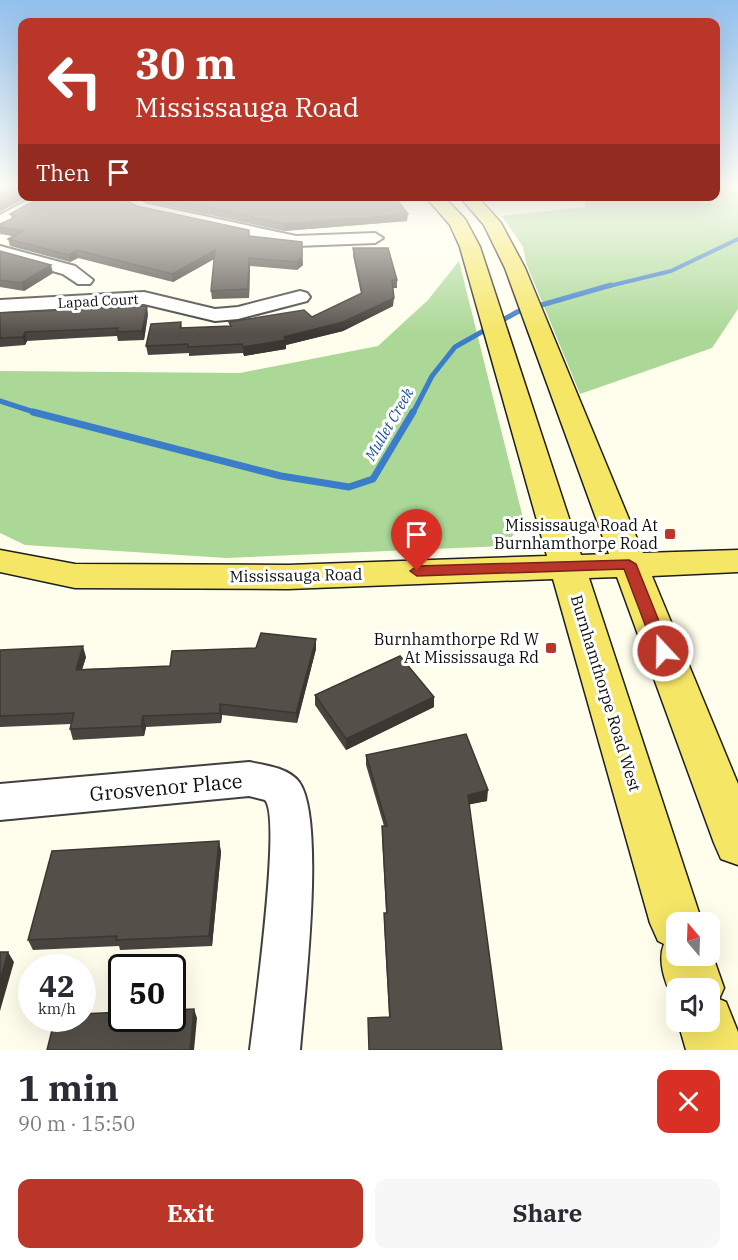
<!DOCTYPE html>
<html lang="en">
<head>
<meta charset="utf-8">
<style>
  :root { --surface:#fff; --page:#f7f7f7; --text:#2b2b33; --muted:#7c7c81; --accent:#b93628 }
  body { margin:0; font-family:"IBM Plex Serif",serif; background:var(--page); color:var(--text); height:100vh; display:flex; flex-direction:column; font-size:22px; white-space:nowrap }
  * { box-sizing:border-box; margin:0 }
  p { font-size:20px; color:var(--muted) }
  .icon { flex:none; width:33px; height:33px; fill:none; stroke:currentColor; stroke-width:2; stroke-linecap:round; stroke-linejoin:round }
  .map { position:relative; height:1050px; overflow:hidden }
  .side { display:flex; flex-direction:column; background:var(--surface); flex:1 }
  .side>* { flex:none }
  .banner { position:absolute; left:18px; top:18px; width:702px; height:183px; border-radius:12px; box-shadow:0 6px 24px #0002; background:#b93628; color:#fff; overflow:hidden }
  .needle { width:39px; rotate:341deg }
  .buttons { position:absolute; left:666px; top:912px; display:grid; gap:12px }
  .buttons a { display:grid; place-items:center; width:54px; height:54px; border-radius:12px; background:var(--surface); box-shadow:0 6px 24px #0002; font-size:30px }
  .speed { position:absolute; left:18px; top:954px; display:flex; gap:12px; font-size:30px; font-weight:700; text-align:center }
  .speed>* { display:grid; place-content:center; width:78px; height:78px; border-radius:50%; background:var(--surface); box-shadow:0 6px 24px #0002; line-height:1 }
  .speed small { font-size:15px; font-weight:400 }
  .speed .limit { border:3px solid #111; border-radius:9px; background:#fff; color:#111 }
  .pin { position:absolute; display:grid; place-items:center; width:51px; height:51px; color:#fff; margin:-62px -26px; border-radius:50% 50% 50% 0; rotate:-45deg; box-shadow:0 0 6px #0007 }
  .pin .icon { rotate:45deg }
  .me { position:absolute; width:66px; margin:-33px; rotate:339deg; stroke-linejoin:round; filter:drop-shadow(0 0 4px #0008) }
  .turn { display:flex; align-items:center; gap:21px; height:126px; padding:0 18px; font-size:27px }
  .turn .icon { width:78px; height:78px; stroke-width:2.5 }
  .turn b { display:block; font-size:42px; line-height:51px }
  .then { display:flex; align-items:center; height:57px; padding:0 18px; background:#0003; gap:12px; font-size:22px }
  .round { display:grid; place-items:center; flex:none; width:63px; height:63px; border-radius:12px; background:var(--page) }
  .head { display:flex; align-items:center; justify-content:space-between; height:102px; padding:0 18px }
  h1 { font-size:36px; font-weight:700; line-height:45px }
  .cta { display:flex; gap:12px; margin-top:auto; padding:12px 18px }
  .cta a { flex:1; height:69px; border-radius:12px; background:var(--accent); color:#fff; font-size:24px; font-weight:700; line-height:69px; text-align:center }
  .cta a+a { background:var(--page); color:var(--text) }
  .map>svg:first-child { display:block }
  .forest { fill:#abd897 }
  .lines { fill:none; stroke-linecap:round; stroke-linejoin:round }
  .stream-far2 { stroke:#3c7dc9; stroke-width:4 }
  .stream-far1 { stroke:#3c7dc9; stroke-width:5 }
  .stream { stroke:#3c7dc9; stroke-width:7 }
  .minor-casing { stroke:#404040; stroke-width:4 }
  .major-casing { stroke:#1e1e1e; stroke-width:3 }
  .minor { fill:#fff; fill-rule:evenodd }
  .major { fill:#f5e666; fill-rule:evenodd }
  .wall { fill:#49443f }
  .shaded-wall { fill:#3c3733 }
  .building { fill:#554f49; stroke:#3c3733; stroke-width:1.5 }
  .route { fill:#b93628; stroke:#78231a; stroke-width:1.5 }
  .poi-dot { fill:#b93628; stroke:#fff; stroke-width:2 }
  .labels { text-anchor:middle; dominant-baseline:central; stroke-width:6; stroke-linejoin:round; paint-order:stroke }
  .far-street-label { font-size:14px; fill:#0d0d0d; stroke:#fff }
  .far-water-label { font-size:15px; font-style:italic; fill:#19509b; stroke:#fff }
  .poi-label { font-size:16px; fill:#0d0d0d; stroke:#fff; text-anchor:end }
  .street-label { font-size:16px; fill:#0d0d0d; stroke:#fff }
  .near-street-label { font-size:20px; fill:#0d0d0d; stroke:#fff }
</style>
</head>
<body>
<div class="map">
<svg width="738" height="1050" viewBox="0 0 738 1050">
  <rect width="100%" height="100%" fill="#fffeed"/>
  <!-- forest -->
  <g class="forest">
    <polygon points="716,187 738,187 738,309 712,348 580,394 526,263 523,247 502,216 586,207 584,197 716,196"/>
    <polygon points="459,261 524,522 504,546 226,558 25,545 0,533 0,371 240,373 378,346 428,300"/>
  </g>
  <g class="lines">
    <!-- stream-far2 -->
    <polyline class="stream-far2" points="605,287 671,271 738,239"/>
    <!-- stream-far1 -->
    <g class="stream-far1">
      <polyline points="0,401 37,413"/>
      <polyline points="413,413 432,376 455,347 517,312 611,285"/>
    </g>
    <!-- stream -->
    <polyline class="stream" points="33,412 281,476 349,487 373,479 413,412"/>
    <!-- minor casing -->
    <g class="minor-casing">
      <g id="minor">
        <polygon points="35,196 54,196 0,226 0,215"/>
        <polygon points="108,196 129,196 148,204 296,236 375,233 383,238 375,243 296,246 139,211"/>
        <polygon points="0,246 75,266 93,280 90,284 78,284 63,274 0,256"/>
        <polygon points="300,291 307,293 310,297 307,301 238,319 215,321 144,304 0,312 0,300 144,292 215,309 238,307"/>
        <path d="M249,762C265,765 289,768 299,782C326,819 304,998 300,1050H250C254,1016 282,816 265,800L249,796L0,820V784Z"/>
      </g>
    </g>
    <!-- major casing -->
    <g class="major-casing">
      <path id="major" d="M425,196H443L465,219L480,247L581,555L609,554L505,268L484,225L459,196H477L501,223L525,268L643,553L738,550V572L652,576L738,784V865L721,859L714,843L617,577L589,578L702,922H676V956H710V948L724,988L719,999L726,1002L738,1032V1050H686L678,1022H710V988H676V1008C668,988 656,964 664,944L658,941L650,923L553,579L288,589L75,588L0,572V550L75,564L288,565L547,556L460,247L450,225Z"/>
    </g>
    <!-- minor -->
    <use href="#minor" class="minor"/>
    <!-- major -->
    <use href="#major" class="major"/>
  </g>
  <!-- wall -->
  <g class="wall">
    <polygon points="136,196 394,196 407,221 284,231 149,202"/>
    <polygon points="137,206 250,236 302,242 303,265 297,270 250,266 249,298 212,299 211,291 214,259 173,282 78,258 70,262 10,246 8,239 12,236 0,234 0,224 12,219 10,214"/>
    <polygon points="353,248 397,280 397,288 393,288 393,306 343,331 286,345 286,349 244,356 243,353 189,356 189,353 148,355 146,346 181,322 182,328 230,326 229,322 312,317 361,294 353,256"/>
    <polygon points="0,251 53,273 24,291 0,287"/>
    <polygon points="0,313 148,314 144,340 118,341 117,336 77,338 27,341 25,345 0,347"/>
    <polygon points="316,649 297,723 222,715 221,723 146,727 144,736 73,740 70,729 71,724 0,727 0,650 86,657 82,669 170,666"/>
    <polygon points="315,695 434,697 434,707 346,750 315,705"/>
    <polygon points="366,755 487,801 469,804 502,1050 389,1017 384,923 384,913 386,913 382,837 382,826 384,826 366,765"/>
    <polygon points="219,841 221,852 212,946 120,950 119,946 33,950 28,940"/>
  </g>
  <!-- shaded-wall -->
  <g class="shaded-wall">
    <polygon points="22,192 22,196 29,196 0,212 0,204"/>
    <polygon points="408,214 407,221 284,231 283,224"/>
    <polygon points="76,250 78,258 70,262 69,255"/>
    <polygon points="215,250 216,258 173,282 172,274"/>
    <polygon points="302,257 303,265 297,270 297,262"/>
    <polygon points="249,258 250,266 249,298 248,289"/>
    <polygon points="51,265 53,273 24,291 21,283"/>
    <polygon points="394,298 393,306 343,331 286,345 286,349 244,356 243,347 284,337"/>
    <polygon points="147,306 148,314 144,340 142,331"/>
    <polygon points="25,332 27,341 25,345 23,337"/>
    <polygon points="316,639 316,649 297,723 296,713"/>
    <polygon points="83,646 86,657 79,680 76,670"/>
    <polygon points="434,697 434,707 346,750 346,739"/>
    <polygon points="220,704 222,715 221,723 220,713"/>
    <polygon points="143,716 146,727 144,736 141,726"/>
    <polygon points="488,790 487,801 467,805 468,795"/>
    <polygon points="219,841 221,852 212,946 209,936"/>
    <polygon points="8,952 14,962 0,1011 0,980"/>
    <polygon points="194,1009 197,1018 194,1050 190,1050"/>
  </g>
  <!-- building -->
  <g class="building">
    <polygon points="0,187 22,187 22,192 0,204"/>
    <polygon points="43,196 117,196 137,206 249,230 249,236 302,242 302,257 297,262 249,258 248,289 211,291 215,250 172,274 76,250 69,255 8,239 23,231 0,227 0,224 18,216 10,214"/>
    <polygon points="155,196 394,196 408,214 283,224"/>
    <polygon points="353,248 388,248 397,280 392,280 394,298 343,322 284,337 286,340 243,347 242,344 188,347 188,344 146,346 151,324 181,322 180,328 231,326 229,322 304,310 312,317 362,293"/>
    <polygon points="0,251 51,265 21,283 0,280"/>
    <polygon points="147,306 142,331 117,332 118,328 75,330 25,332 23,337 0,338 0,313"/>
    <polygon points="261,633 316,639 296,713 220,704 220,713 143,716 141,726 70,729 74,713 0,716 0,650 83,646 76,670 170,666 172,651 256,648"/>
    <polygon points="400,656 434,697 346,739 315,695"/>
    <polygon points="466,734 488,790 468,795 502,1050 369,1050 368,1018 390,1017 384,913 387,913 382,826 387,826 366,755"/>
    <polygon points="219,841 209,936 116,940 117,936 28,940 52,851"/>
    <polygon points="0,952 8,952 0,980"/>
    <polygon points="194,1009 190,1050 47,1050 55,1018 82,1018 82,1014 122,1012 122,1018 172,1018 172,1010"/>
  </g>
  <!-- sky -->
  <linearGradient id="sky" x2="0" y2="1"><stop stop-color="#93c0ed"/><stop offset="0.56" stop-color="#fffff7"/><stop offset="1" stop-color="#fffff7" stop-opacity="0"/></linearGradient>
  <rect width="738" height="334" fill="url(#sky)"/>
  <!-- route -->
  <polygon class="route" points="629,560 636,564 671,651 669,655 663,657 655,651 624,569 417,576 410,571 417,566"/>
  <!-- markers -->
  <g class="poi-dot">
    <rect x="664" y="528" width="12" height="12" rx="3"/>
    <rect x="545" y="642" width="12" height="12" rx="3"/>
  </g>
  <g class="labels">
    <!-- far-street labels -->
    <g class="far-street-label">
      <text transform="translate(98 301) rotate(-3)">Lapad Court</text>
    </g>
    <!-- far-water labels -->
    <g class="far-water-label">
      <text transform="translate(389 424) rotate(-60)">Mullet Creek</text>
    </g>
    <!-- poi labels -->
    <g class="poi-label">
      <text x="658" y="525">Mississauga Road At<tspan x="658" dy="18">Burnhamthorpe Road</tspan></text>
      <text x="539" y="639">Burnhamthorpe Rd W<tspan x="539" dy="18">At Mississauga Rd</tspan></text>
    </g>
    <!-- street labels -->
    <g class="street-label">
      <text transform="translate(296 575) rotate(-1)">Mississauga Road</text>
      <text transform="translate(606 693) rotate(73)">Burnhamthorpe Road West</text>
    </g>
    <!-- near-street labels -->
    <g class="near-street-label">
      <text transform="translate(166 787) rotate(-5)">Grosvenor Place</text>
    </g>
  </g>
</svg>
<div class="buttons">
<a><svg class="needle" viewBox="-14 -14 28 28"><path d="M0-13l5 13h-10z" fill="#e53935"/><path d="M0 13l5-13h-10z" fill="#7c7c81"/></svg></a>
<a><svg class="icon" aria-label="sound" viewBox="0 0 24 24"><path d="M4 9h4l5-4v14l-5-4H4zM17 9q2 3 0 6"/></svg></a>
</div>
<div class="speed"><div>42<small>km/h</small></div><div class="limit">50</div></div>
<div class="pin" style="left:417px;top:571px;background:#d93025"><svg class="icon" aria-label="arrive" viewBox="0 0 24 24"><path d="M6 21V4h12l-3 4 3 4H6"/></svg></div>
<svg class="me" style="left:663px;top:651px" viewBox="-20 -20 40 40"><circle r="17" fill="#b93628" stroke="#fff" stroke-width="3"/><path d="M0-11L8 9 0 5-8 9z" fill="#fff"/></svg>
<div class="banner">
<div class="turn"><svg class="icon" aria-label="left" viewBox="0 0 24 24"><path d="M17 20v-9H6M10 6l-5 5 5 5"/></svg><div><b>30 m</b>Mississauga Road</div></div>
<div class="then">Then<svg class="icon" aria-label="arrive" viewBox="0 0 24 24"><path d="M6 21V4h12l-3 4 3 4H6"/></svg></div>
</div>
</div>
<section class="side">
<div class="head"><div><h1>1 min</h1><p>90 m · 15:50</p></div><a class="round" style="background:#d93025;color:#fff"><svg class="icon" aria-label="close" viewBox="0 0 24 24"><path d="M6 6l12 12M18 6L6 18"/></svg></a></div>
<div class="cta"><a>Exit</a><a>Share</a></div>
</section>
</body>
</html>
